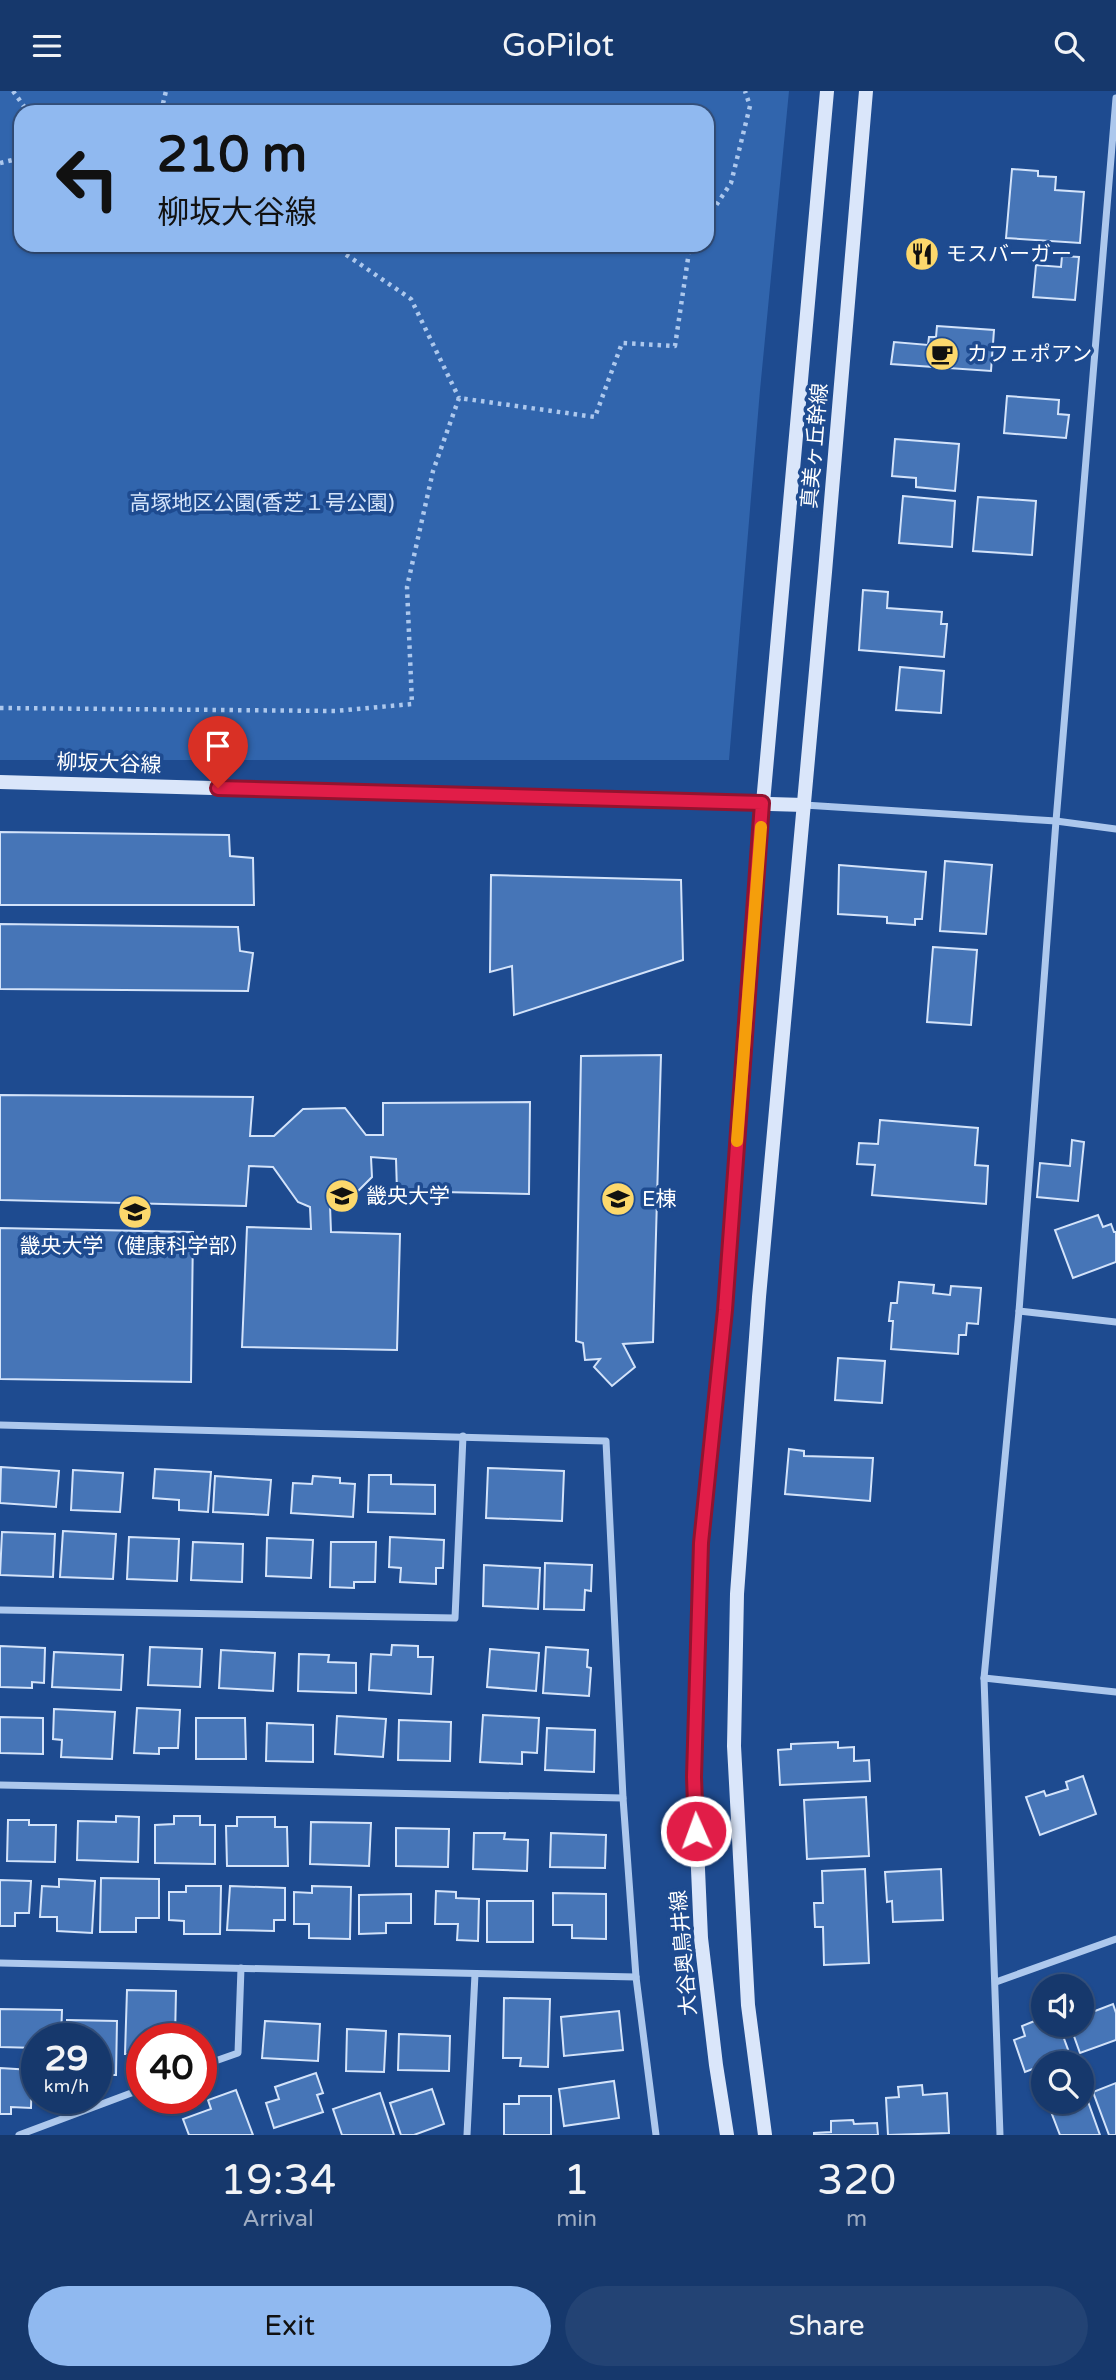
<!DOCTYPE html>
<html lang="en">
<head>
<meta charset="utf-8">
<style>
  :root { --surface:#16386c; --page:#234374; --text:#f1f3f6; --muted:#9eacc2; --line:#35527f; --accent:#90b9f0 }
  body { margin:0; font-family:"Varela Round","Noto Sans JP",sans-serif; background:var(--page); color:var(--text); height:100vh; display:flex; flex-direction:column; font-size:26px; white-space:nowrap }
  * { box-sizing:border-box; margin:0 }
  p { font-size:23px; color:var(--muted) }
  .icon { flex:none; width:38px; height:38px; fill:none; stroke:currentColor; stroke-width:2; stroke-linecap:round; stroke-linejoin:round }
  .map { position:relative; height:2044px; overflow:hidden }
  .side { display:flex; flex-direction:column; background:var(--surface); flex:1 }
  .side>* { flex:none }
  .top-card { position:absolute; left:14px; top:14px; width:700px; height:147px; border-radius:21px; box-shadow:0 2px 5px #0004,0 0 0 2px var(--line); background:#90b9f0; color:#111; overflow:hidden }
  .fabs { position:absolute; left:1031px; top:1883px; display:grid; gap:14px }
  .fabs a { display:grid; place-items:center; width:63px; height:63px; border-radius:50%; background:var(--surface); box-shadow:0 2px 5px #0004,0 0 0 2px var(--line); font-size:35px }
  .speed { position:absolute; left:21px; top:1932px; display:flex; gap:14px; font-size:35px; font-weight:700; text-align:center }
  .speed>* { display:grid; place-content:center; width:91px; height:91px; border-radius:50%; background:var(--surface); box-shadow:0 2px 5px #0004,0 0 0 2px var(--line); line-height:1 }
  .speed small { font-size:18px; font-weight:400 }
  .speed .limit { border:10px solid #d22; background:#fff; color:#111 }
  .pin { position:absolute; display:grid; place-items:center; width:60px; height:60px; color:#fff; margin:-72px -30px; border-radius:50% 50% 50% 0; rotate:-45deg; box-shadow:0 0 7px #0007 }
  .pin .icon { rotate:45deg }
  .me { position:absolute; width:77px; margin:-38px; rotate:358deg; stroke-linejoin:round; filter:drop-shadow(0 0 5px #0008) }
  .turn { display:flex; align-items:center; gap:24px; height:147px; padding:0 28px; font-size:32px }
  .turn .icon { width:91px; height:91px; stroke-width:2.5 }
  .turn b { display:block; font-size:49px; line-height:60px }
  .eta { display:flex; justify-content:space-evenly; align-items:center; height:119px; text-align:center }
  .eta b { font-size:42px; font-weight:600; line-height:49px }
  .primary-button { display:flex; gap:14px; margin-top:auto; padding:14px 28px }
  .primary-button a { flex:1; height:80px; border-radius:42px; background:var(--accent); color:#111; font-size:28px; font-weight:600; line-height:80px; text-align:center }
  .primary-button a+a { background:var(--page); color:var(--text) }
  header { display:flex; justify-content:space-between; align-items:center; height:91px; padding:0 28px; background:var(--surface); font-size:32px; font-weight:600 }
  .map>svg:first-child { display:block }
  .green { fill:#3165ad; fill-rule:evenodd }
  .building { fill:#4675b7; stroke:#d3e3fa; stroke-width:2 }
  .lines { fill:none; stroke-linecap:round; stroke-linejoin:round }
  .path { stroke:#adc8ed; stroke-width:4.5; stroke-dasharray:3.5 5; stroke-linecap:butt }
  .street { stroke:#adc8ed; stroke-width:7 }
  .secondary { stroke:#dae6fa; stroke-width:14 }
  .route-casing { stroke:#92132f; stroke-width:18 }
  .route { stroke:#e11d48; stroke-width:12 }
  .slow { stroke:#f59e0b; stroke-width:12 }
  .labels { text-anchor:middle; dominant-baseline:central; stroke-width:7; stroke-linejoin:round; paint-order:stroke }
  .poi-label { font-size:21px; fill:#fff; stroke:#1e4b90; text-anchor:start }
  .street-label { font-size:21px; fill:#fff; stroke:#1e4b90 }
  .park-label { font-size:21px; fill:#d3e3fa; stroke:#1e4b90 }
</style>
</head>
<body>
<header><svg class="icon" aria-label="menu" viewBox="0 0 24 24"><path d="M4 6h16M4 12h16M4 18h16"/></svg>GoPilot<svg class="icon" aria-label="search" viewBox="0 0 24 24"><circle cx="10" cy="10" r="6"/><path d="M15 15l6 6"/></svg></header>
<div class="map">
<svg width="1116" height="2044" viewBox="0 0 1116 2044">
  <rect width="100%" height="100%" fill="#1e4b90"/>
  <!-- green -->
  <path class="green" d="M0,0H789L760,299L729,669H0ZM21,21H707V154H21Z"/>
  <!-- building -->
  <g class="building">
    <polygon points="1012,78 1038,80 1038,85 1056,86 1055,99 1084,101 1080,152 1006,147"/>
    <polygon points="1062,165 1079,166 1075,209 1033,206 1036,174 1061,176"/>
    <polygon points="937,235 994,239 991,280 891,273 894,251 928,254 929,246 936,246"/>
    <polygon points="1007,305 1059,309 1058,323 1069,324 1066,347 1004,342"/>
    <polygon points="895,348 959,353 955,400 916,396 916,387 892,385"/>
    <polygon points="903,405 955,410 952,456 899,452"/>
    <polygon points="978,406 1036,410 1032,464 973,460"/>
    <polygon points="863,499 888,501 887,517 942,521 941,533 947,533 944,566 859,559"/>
    <polygon points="900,576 944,580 941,622 896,619"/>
    <polygon points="0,741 229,744 230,765 253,767 254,814 0,814"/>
    <polygon points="945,770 992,774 986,843 940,840"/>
    <polygon points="839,774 926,781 922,828 915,828 915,834 887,832 887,826 838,823"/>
    <polygon points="491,784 681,789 683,869 514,924 512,875 490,881"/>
    <polygon points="0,833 238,836 240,860 253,862 248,900 0,898"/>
    <polygon points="933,856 977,859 971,934 927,931"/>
    <polygon points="661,964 653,1251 623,1253 635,1276 612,1295 594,1276 600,1268 585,1269 583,1252 576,1250 581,965"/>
    <polygon points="0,1004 253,1006 250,1045 274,1045 303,1018 345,1017 366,1044 383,1044 383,1012 530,1011 529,1103 397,1100 396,1068 371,1066 372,1086 349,1109 330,1114 331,1141 400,1143 397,1259 242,1256 247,1136 311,1138 310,1116 298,1111 273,1076 249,1075 246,1115 0,1109"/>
    <polygon points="880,1029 978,1037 975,1074 988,1075 986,1113 872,1104 875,1074 857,1073 859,1052 878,1053"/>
    <polygon points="1072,1049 1084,1051 1078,1110 1037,1106 1040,1072 1070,1075"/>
    <polygon points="1098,1124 1103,1136 1111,1133 1114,1141 1116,1141 1116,1171 1073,1187 1055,1139"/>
    <polygon points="0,1137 193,1141 191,1291 0,1288"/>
    <polygon points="899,1191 934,1194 933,1202 950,1204 951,1195 981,1197 978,1233 967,1232 966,1244 959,1244 958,1263 891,1258 893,1230 889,1230 891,1212 897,1212"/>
    <polygon points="838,1267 885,1270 882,1312 835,1309"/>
    <polygon points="789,1358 804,1360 804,1365 873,1367 870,1410 785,1403"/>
    <polygon points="1,1376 59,1380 56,1416 0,1412"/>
    <polygon points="488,1377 564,1380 562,1430 486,1427"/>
    <polygon points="155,1378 211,1381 208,1421 179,1419 179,1409 153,1407"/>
    <polygon points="73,1379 123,1382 120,1421 71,1419"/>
    <polygon points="369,1384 391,1384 391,1393 435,1394 435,1423 368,1421"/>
    <polygon points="215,1385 271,1389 268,1424 213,1421"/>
    <polygon points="313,1385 340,1387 340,1392 355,1393 353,1426 291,1422 293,1392 312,1393"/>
    <polygon points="63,1440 116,1443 113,1488 60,1486"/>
    <polygon points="2,1441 55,1443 53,1486 0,1484"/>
    <polygon points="129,1446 179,1448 177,1490 127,1488"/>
    <polygon points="390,1446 444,1449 443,1477 436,1477 436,1493 400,1491 401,1477 389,1476"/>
    <polygon points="267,1447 313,1449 311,1487 266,1485"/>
    <polygon points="193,1451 243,1453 242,1491 191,1489"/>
    <polygon points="331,1451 376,1451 375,1491 354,1491 354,1497 330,1496"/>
    <polygon points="545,1472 592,1474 591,1500 585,1499 584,1519 544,1518"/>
    <polygon points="484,1474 540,1477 538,1518 483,1515"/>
    <polygon points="392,1554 418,1555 418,1566 433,1566 431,1603 369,1599 371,1563 391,1564"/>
    <polygon points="0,1555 45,1557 44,1592 32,1591 32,1597 0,1596"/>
    <polygon points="150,1556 202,1558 200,1596 148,1594"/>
    <polygon points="546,1556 588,1559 587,1576 591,1577 589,1605 543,1602"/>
    <polygon points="490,1558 539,1562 536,1600 487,1596"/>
    <polygon points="221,1559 275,1562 273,1600 219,1597"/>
    <polygon points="54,1561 123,1564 121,1599 52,1596"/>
    <polygon points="299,1563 329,1564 328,1571 356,1572 356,1602 298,1600"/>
    <polygon points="137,1617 180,1619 178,1657 159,1657 159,1663 134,1662"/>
    <polygon points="54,1618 115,1621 112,1668 61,1666 62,1649 53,1648"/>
    <polygon points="483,1624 539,1627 537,1662 522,1661 522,1673 480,1671"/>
    <polygon points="337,1625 386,1628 383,1666 335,1663"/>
    <polygon points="0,1626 43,1627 43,1663 0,1662"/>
    <polygon points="196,1627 245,1627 246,1668 196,1668"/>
    <polygon points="399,1629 451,1631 450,1670 398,1669"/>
    <polygon points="267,1632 313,1634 313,1671 266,1670"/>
    <polygon points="547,1637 595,1639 594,1681 545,1679"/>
    <polygon points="838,1651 838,1657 854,1656 854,1670 869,1669 870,1690 780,1694 778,1659 791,1658 791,1653"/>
    <polygon points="1083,1685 1096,1723 1040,1744 1026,1706 1044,1700 1046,1705 1068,1698 1066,1691"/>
    <polygon points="866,1706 869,1765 807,1768 804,1709"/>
    <polygon points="116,1725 139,1726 138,1771 77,1769 78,1730 116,1731"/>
    <polygon points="174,1725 200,1725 200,1734 215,1734 215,1773 155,1772 155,1734 174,1733"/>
    <polygon points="237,1726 275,1726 275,1736 287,1736 288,1775 227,1775 226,1735 237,1735"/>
    <polygon points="8,1729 29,1729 29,1734 56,1734 55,1771 7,1770"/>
    <polygon points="311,1731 371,1732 369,1775 310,1773"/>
    <polygon points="396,1737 449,1738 448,1776 396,1775"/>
    <polygon points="474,1742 505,1742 504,1748 528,1749 527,1780 473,1778"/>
    <polygon points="551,1742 606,1744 605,1777 550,1776"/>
    <polygon points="865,1778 869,1872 824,1874 823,1836 815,1836 814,1812 823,1812 822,1780"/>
    <polygon points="941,1778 943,1829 893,1831 892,1810 887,1811 885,1781"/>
    <polygon points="101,1787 159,1788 159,1827 136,1827 136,1841 100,1841"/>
    <polygon points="59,1788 95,1790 92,1842 57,1840 57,1826 40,1826 42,1795 59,1796"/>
    <polygon points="0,1789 31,1790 29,1822 15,1822 15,1835 0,1835"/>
    <polygon points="186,1795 221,1795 220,1843 184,1843 184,1830 169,1829 169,1801 186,1801"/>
    <polygon points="230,1795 285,1797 285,1829 274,1829 274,1840 227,1839"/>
    <polygon points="312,1795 351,1796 350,1848 309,1847 309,1833 294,1833 294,1801 312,1802"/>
    <polygon points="436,1800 456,1801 456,1807 479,1808 478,1850 457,1849 458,1833 435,1833"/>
    <polygon points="553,1802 606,1803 606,1848 572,1847 572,1834 553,1834"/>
    <polygon points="411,1803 411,1832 386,1832 386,1842 359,1843 359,1804"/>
    <rect x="487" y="1810" width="46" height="41"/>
    <polygon points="127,1899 176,1900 175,1948 142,1948 142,1963 125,1963"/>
    <polygon points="504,1907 550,1908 548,1976 520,1975 521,1967 503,1967"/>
    <polygon points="1113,1913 1116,1922 1116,1949 1080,1962 1070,1934 1082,1934 1082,1925"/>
    <polygon points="0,1918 62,1919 61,1948 37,1948 37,1957 0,1956"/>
    <polygon points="619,1920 623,1959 564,1965 561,1926"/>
    <polygon points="1043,1921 1043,1934 1059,1934 1070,1964 1025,1981 1014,1949 1025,1945 1022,1935 1037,1929 1036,1923"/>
    <polygon points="67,1929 117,1930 116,1984 96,1984 96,1948 67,1948"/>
    <polygon points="265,1930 320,1933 318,1970 262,1967"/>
    <polygon points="347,1938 386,1940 384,1981 346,1980"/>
    <polygon points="399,1943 450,1945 449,1980 398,1979"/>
    <polygon points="0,1977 32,1979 31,2017 11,2016 11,2023 0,2023"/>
    <polygon points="316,1982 323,2002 317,2004 323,2021 274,2037 266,2012 279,2008 275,1996"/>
    <polygon points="614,1990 619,2027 564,2035 559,1998"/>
    <polygon points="1116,1992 1116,2044 1109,2044 1093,2001"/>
    <polygon points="922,1994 923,2004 947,2002 949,2042 888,2044 886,2007 899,2006 898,1996"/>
    <polygon points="432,1998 444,2033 414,2044 401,2044 390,2012"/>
    <polygon points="236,1999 253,2044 189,2044 183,2028 211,2018 208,2009"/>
    <polygon points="380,2002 394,2044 342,2044 333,2018"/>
    <polygon points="519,2005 551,2005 551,2044 504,2044 504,2013 519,2013"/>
    <polygon points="1086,2005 1100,2044 1060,2044 1050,2018 1069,2011 1082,2011 1082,2006"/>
    <polygon points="853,2029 854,2033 877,2032 878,2044 814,2044 814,2042 831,2041 831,2030"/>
  </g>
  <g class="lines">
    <!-- path -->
    <g class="path">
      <polyline points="13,0 28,21"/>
      <polyline points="161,21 166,0"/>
      <polyline points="0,72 21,67"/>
      <polyline points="707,128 731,92 750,15 745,0"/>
      <polyline points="332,154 411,208 459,307"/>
      <polyline points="0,617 335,620 412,613 407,496 433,380 459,307 595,326 622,252 675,255 690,154"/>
    </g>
    <!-- street -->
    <g class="street">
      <polyline points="804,714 1056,730 1116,738"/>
      <polyline points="1019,1220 1116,1231"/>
      <polyline points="0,1334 606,1350 623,1707 636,1886 656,2044"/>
      <polyline points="0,1519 455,1527 463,1345"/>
      <polyline points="984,1587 1116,1601"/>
      <polyline points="0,1694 623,1707"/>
      <polyline points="0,1872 636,1886"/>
      <polyline points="996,1891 1116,1848"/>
      <polyline points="201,1975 238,1962 241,1877"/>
      <polyline points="19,2044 142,1998"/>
      <polyline points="467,2044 475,1883"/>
      <polyline points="1000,2044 984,1587 1019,1220 1056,730 1116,7"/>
    </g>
    <!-- secondary -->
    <g class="secondary">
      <polyline points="0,691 804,714"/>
      <polyline points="727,2044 716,1974 701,1847 694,1686 701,1452 725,1219 763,712 827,0"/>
      <polyline points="765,2044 748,1914 734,1655 737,1503 759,1206 825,481 866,0"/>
    </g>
  </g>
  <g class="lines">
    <!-- route casing -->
    <g class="route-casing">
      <polyline id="route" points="218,697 762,712 725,1219 701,1452 694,1686 696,1740"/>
    </g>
    <!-- route -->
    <use href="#route" class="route"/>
    <!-- slow -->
    <polyline class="slow" points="737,1050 761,736"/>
  </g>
  <!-- icons -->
  <defs>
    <g id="restaurant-disc" transform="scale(1.75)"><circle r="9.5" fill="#fcd86c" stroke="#1e4b90"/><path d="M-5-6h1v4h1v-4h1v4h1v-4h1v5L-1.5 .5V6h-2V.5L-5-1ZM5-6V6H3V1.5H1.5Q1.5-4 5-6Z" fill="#111"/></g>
    <g id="cafe-disc" transform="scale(1.75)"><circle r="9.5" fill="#fcd86c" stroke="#1e4b90"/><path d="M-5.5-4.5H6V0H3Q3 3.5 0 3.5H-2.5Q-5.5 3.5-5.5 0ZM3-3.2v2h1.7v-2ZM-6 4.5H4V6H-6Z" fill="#111"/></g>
    <g id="university-disc" transform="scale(1.75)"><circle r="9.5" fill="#fcd86c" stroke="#1e4b90"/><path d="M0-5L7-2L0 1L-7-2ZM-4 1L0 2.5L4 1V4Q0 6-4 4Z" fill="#111"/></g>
    <g id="school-disc" transform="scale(1.75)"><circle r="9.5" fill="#fcd86c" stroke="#1e4b90"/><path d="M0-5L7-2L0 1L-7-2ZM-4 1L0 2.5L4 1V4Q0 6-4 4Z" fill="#111"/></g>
  </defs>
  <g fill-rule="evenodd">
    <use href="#restaurant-disc" x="922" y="163"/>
    <use href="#cafe-disc" x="942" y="263"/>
    <use href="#university-disc" x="342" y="1105"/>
    <use href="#school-disc" x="618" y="1108"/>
    <use href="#university-disc" x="135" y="1121"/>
  </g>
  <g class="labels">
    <!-- poi labels -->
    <g class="poi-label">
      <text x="946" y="163">モスバーガー</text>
      <text x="967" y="263">カフェポアン</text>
      <text x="366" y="1105">畿央大学</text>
      <text x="642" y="1108">E棟</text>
      <text x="135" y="1155" text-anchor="middle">畿央大学（健康科学部）</text>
    </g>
    <!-- street labels -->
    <g class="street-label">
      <text transform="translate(815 355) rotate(-85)">真美ヶ丘幹線</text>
      <text transform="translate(109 673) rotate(2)">柳坂大谷線</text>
      <text transform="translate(684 1862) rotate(-95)">大谷奥鳥井線</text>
    </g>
    <!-- park labels -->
    <g class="park-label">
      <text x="262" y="412">高塚地区公園(香芝１号公園)</text>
    </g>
  </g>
</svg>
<div class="fabs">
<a><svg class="icon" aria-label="sound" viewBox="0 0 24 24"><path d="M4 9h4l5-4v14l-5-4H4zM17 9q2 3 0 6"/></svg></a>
<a><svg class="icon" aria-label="search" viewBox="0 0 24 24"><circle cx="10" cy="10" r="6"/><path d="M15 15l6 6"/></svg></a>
</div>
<div class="speed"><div>29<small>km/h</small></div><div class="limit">40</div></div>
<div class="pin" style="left:218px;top:697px;background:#d93025"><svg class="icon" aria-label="arrive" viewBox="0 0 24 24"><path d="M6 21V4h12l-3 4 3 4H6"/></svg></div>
<svg class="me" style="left:696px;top:1740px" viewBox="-20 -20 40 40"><circle r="17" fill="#e11d48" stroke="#fff" stroke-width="3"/><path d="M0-11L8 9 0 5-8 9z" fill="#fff"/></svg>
<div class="top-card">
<div class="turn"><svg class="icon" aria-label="left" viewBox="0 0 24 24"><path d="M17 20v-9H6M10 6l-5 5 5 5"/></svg><div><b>210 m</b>柳坂大谷線</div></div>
</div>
</div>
<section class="side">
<div class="eta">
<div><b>19:34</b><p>Arrival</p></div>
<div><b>1</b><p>min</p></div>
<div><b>320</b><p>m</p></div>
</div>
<div class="primary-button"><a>Exit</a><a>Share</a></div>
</section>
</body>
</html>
